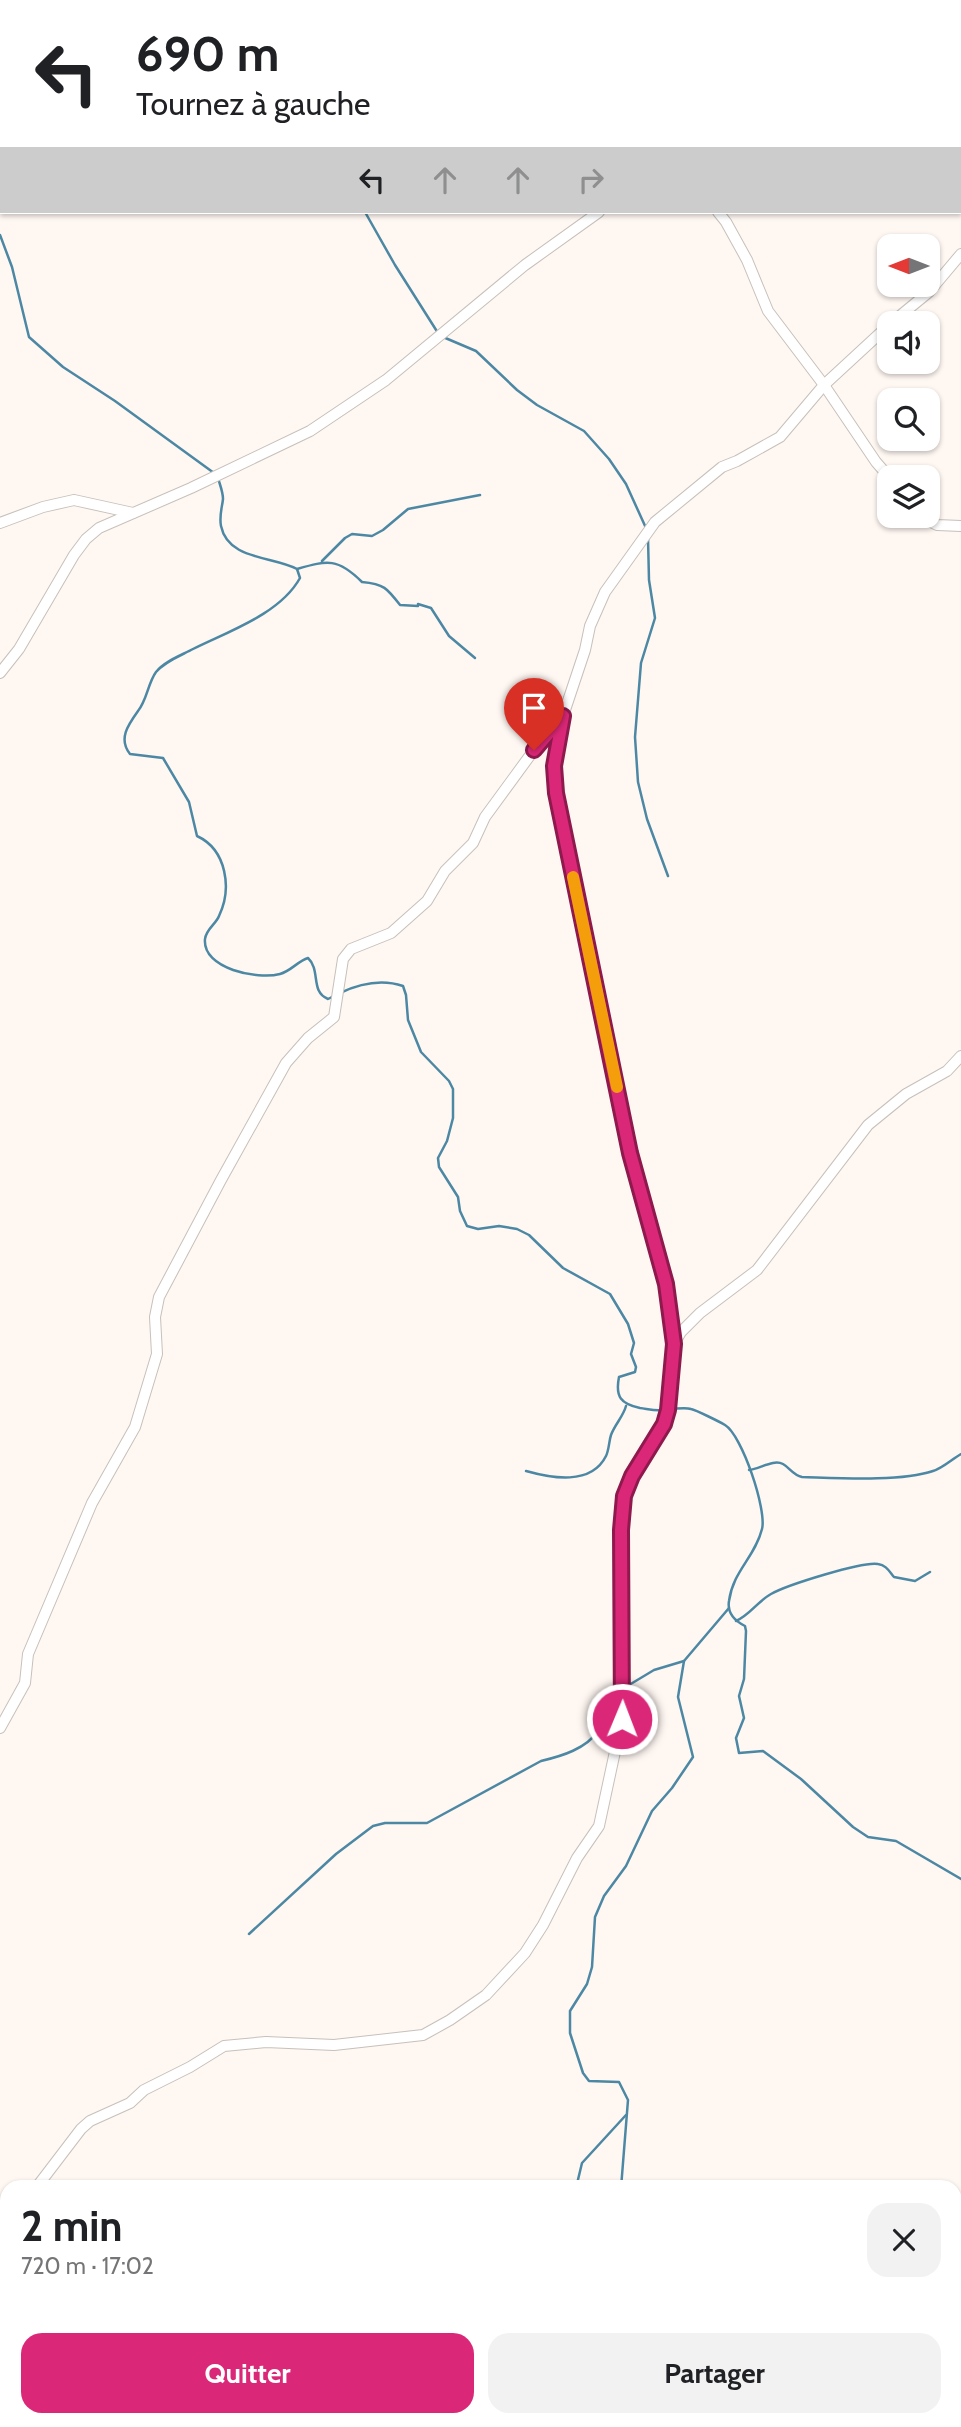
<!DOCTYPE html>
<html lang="fr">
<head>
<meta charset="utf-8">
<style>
  :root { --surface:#fff; --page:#f2f2f2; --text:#202124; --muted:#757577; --accent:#db2777 }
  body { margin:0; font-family:Cabin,sans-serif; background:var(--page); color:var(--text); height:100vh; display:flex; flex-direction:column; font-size:26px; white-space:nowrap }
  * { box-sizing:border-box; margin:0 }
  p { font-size:23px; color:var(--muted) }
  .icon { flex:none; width:38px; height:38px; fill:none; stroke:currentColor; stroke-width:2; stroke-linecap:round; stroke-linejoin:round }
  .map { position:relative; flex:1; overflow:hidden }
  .side { position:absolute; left:0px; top:2180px; width:962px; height:247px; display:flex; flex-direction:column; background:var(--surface); border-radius:21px 21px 0 0; box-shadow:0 2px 5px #0004 }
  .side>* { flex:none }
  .hud { position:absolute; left:0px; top:0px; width:962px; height:214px; box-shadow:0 2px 5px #0004; background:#fff; color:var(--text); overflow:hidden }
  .needle { width:46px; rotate:270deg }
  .buttons { position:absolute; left:877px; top:234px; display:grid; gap:14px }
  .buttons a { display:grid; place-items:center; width:63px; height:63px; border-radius:14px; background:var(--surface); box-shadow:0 2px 5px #0004; font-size:35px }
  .pin { position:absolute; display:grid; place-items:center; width:60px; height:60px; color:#fff; margin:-72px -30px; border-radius:50% 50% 50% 0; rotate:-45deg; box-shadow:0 0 7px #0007 }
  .pin .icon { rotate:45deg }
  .me { position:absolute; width:77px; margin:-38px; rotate:1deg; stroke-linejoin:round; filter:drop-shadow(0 0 5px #0008) }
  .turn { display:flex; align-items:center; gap:24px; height:147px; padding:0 21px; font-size:32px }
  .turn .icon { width:91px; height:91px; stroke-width:2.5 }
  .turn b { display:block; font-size:49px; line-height:60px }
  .lanes { display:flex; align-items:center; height:66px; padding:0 21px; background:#0003; justify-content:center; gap:35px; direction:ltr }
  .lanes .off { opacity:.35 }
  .round { display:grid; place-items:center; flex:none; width:74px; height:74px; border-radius:21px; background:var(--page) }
  .summary { display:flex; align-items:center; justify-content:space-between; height:119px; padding:0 21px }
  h1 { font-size:42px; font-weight:800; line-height:52px }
  .action { display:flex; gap:14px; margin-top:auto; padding:14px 21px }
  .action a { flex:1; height:80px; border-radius:21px; background:var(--accent); color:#fff; font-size:28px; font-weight:800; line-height:80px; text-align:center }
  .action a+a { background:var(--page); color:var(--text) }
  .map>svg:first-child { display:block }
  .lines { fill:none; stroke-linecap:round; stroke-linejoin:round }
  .stream { stroke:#4c88a4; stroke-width:2.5 }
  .street-casing { stroke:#c7c0bb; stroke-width:12 }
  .street { stroke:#fff; stroke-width:10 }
  .route-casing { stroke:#8e194d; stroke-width:18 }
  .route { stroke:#db2777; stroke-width:12 }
  .slow { stroke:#f59e0b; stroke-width:12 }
</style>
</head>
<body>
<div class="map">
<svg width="961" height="2427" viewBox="0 0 961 2427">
  <rect width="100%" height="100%" fill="#fff7f2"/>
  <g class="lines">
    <!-- stream -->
    <g class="stream">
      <polyline points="165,0 167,2"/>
      <polyline points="365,212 395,265 438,333"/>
      <polyline points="0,235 12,267 29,337 63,367 115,401 214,473"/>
      <polyline points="443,337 476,351 517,390 537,405 584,431 609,459 626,484 646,528"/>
      <path d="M218,478C220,485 223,492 223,499C222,508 219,516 221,526C228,560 272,556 297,569L300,578C280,614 229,631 193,649C182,655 165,661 156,672C148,683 147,700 138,711C128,725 118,739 130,754L163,758L189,802L197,836C227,850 232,889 219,916C216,924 206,929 205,939C202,969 258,980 280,974C291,971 298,961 308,958C321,970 310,992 328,999L334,996"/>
      <polyline points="648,538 649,580 655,618 641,663 635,737 638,782 647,819 668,876"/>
      <polyline points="322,561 345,538 352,534 372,536 383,530 408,509 480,495"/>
      <path d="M297,569C328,560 338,558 362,582C384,584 387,588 400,605L418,606V604L431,608L449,636L475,658"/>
      <path d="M340,993C359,984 382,979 403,986L406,995L408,1020L421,1052L449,1081L453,1089V1118L447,1141L438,1158L439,1167L458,1197L460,1211L467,1226L478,1229L499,1226L517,1229L529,1235L563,1268L610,1294L628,1324L634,1343L631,1354L636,1367L635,1372L619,1377C615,1397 621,1404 640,1408C648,1409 655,1411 663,1410"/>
      <path d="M670,1409C676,1409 685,1407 691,1409C696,1410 720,1422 725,1425C742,1435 767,1510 762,1529C755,1557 733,1571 729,1601C727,1613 735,1621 745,1626L746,1631L744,1679L739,1696L744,1718L736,1738L739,1753L763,1751L801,1779L853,1827L868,1837L896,1841L961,1879"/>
      <path d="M749,1470C760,1469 773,1459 783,1464C790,1468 793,1475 802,1477C837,1478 900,1482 933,1471C943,1468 952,1459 961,1454"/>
      <path d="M526,1471C551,1478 591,1486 606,1456C609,1450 609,1441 611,1435C615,1424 623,1417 626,1406"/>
      <path d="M736,1621C750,1615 758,1601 771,1594C787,1585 863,1561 878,1564C886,1565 889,1571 894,1577L915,1581L930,1572"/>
      <polyline points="624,1688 654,1670 684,1661"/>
      <path d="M249,1934L336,1854L373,1826L385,1823H427L541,1761C562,1756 586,1749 599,1730C606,1719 610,1707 618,1696"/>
      <polyline points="576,2188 582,2163 626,2115"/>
      <polyline points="621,2188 628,2100 619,2082 589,2081 583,2073 570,2033 570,2011 587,1984 592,1967 595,1917 604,1896 626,1866 652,1811 672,1788 693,1757 678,1697 684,1661 729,1608"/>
      <polyline points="333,2420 381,2426 429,2420"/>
      <polyline points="626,2420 633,2427"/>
      <polyline points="480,2427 484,2420"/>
    </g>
    <!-- street casing -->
    <g class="street-casing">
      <g id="street">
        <polyline points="562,0 563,2"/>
        <polyline points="718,212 726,222 747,260 768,311 824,385 876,462 890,478"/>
        <polyline points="890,324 929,292 961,254"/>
        <polyline points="919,516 937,525 961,526"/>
        <polyline points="0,523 43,507 74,500 133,513"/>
        <polyline points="0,673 19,649 74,555 86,539 99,528 191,488 310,431 386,380 525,265 599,212"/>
        <polyline points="563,717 554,766 556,793 630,1153 665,1284 674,1344"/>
        <polyline points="0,1728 25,1683 28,1654 92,1503 135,1427 157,1354 155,1317 159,1297 221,1180 286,1063 308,1038 334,1017 343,959 351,949 391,933 427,901 445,871 473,843 485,817 534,750 563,716 585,650 590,626 605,592 655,522 722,467 737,461 780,437 824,385 889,325"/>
        <polyline points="36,2188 81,2129 90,2121 130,2103 144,2090 190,2067 224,2046 266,2042 334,2045 423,2035 450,2020 486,1995 525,1953 543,1925 577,1858 599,1826 622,1719 621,1530 624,1496 632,1476 664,1424 668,1410 674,1344 681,1332 700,1313 757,1270 868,1125 906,1094 947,1071 961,1056"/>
        <polyline points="0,2225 7,2219"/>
      </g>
    </g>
    <!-- street -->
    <use href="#street" class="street"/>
  </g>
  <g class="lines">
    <!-- route casing -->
    <g class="route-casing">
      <polyline id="route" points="534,750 563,716 554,766 556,793 630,1153 666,1284 674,1344 668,1410 664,1424 632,1476 624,1496 621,1530 622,1719"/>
    </g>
    <!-- route -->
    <use href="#route" class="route"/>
    <!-- slow -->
    <polyline class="slow" points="573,877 617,1087"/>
  </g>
</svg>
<div class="buttons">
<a><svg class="needle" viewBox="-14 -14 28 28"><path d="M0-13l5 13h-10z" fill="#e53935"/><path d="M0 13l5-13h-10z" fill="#757577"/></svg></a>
<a><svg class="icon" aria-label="sound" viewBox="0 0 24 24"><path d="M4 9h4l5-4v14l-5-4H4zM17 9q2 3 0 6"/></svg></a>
<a><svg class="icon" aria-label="search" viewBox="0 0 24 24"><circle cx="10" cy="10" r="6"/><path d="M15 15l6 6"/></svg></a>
<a><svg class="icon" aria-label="layers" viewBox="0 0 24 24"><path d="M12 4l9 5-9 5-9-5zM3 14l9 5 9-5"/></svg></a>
</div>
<div class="pin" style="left:534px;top:750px;background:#d93025"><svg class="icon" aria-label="arrive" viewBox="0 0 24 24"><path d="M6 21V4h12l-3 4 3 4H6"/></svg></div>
<svg class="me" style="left:622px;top:1719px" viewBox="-20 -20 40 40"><circle r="17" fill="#db2777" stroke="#fff" stroke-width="3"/><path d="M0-11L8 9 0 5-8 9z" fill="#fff"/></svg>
<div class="hud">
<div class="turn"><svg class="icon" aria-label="left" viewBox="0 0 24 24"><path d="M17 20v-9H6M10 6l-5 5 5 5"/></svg><div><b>690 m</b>Tournez à gauche</div></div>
<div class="lanes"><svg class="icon" aria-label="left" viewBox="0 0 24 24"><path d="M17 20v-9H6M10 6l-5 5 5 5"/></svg><svg class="icon off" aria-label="ahead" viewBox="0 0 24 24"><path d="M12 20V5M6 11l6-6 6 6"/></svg><svg class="icon off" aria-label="ahead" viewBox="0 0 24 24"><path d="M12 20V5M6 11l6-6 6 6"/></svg><svg class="icon off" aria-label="right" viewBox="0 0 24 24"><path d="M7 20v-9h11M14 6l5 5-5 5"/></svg></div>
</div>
<section class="side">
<div class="summary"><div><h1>2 min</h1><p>720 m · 17:02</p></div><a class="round"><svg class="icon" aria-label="close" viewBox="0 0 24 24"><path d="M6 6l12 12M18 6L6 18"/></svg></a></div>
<div class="action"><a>Quitter</a><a>Partager</a></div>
</section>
</div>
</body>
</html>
